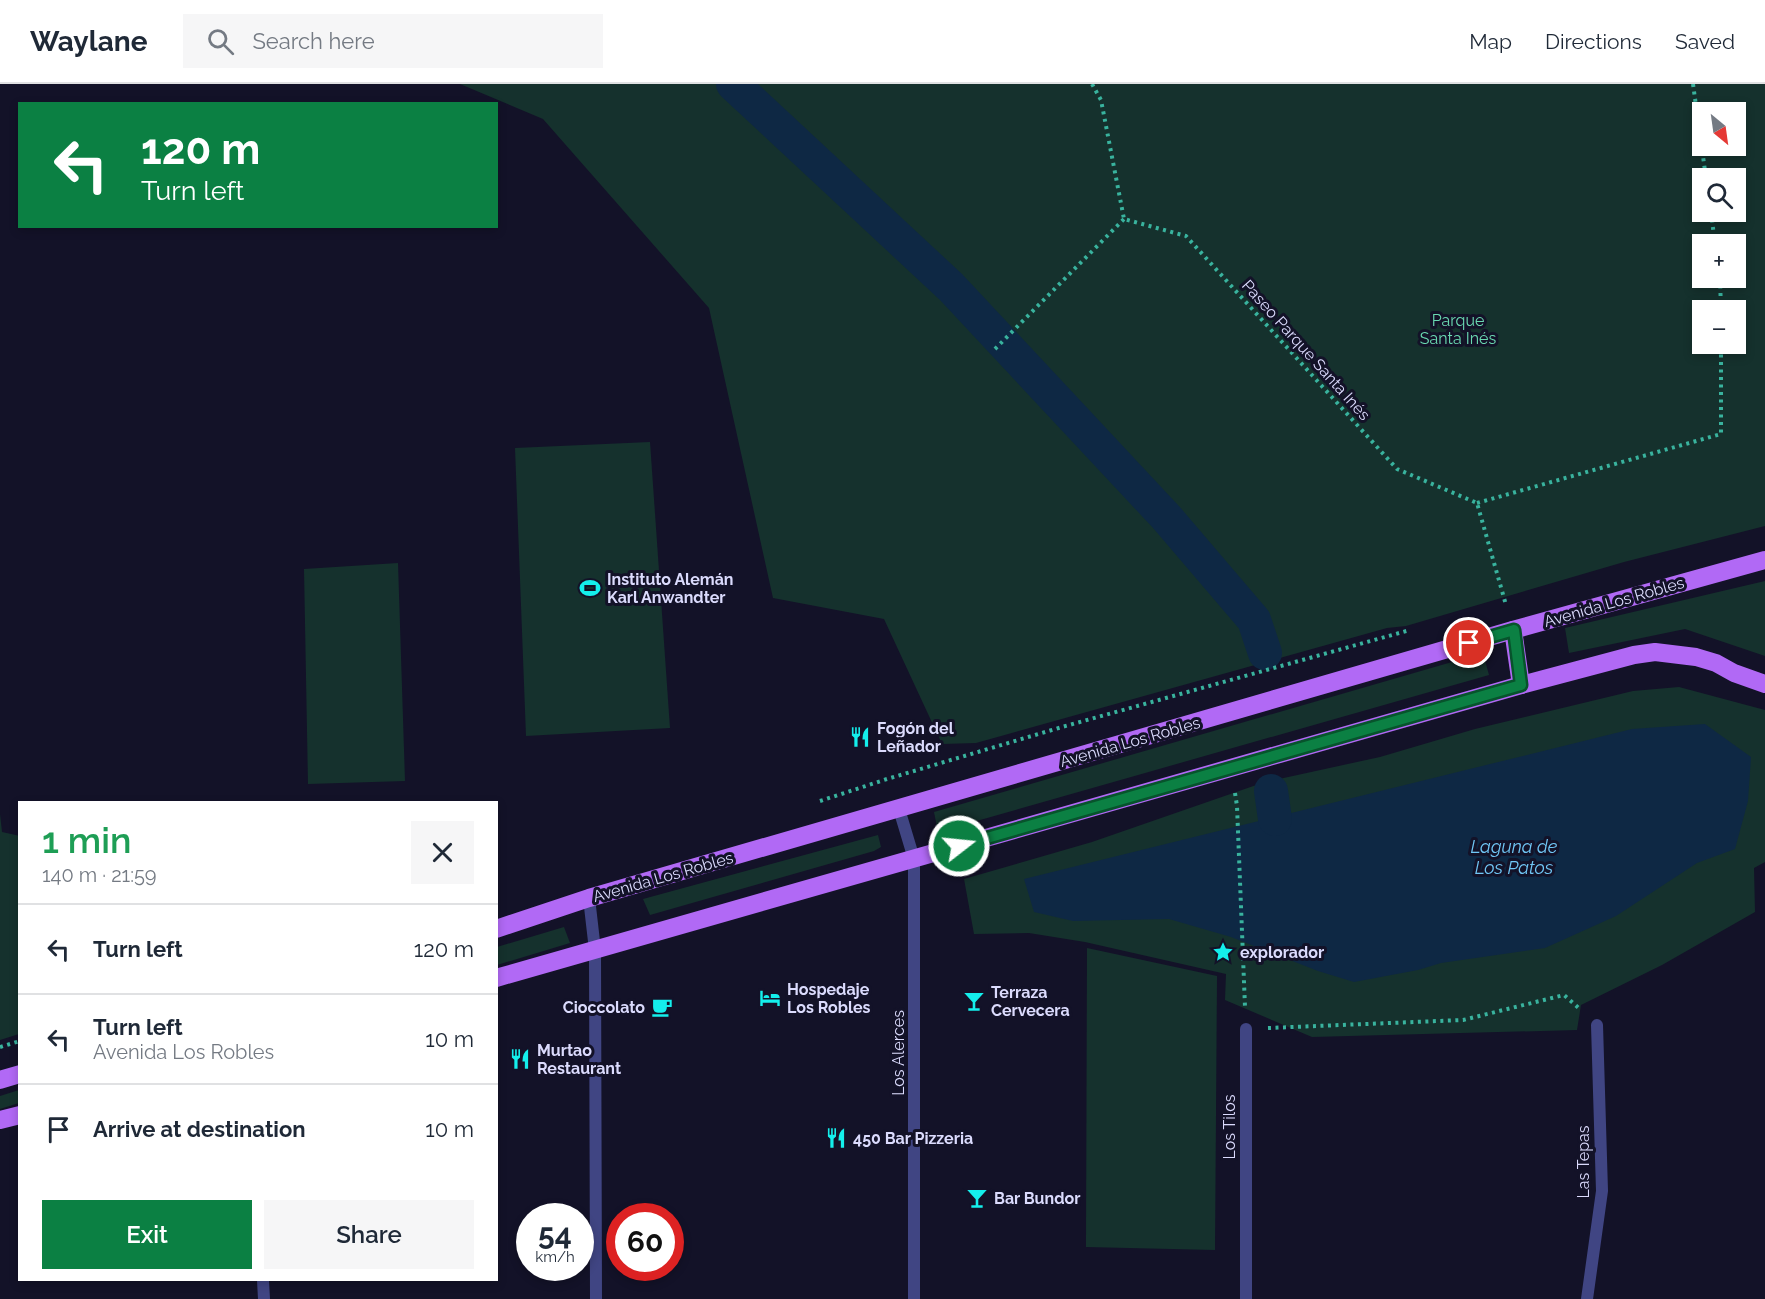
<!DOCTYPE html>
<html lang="en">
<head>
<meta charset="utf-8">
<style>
  :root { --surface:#fff; --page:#f6f6f7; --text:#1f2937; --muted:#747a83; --line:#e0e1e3; --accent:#0b8043 }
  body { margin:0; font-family:Raleway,sans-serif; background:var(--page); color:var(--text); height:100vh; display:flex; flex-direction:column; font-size:22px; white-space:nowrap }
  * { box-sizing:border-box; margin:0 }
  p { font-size:20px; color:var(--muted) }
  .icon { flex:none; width:33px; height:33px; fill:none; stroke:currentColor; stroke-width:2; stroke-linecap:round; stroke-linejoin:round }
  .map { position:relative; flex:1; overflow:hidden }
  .sheet { position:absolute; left:18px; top:717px; width:480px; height:480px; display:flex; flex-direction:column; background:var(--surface); border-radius:0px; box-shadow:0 3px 9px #0003 }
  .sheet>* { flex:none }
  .banner { position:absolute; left:18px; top:18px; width:480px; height:126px; border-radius:0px; box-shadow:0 3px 9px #0003; background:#0b8043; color:#fff; overflow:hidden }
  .needle { width:39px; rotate:151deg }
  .tools { position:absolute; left:1692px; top:18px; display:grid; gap:12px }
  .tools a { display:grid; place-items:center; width:54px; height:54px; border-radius:0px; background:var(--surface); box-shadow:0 3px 9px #0003; font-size:30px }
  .speed { position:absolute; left:516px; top:1119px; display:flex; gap:12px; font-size:30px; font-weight:700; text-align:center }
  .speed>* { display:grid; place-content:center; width:78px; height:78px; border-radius:50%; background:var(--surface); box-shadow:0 3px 9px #0003; line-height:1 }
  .speed small { font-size:15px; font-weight:400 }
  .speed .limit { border:9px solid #d22; background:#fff; color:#111 }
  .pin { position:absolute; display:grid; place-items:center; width:51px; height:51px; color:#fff; margin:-26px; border:3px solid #fff; border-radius:50%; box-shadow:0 2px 6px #0007 }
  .me { position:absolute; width:66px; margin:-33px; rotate:74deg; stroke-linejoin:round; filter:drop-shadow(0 0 4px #0008) }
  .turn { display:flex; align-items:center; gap:21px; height:126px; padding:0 24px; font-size:27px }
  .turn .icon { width:78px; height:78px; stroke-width:2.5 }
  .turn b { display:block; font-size:42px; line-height:51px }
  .round { display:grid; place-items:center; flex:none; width:63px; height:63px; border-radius:0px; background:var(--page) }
  .summary { display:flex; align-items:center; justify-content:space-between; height:102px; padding:0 24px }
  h1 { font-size:36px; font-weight:600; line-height:45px; color:#1e9e55 }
  .button { display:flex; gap:12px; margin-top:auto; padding:12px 24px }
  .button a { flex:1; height:69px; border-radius:0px; background:var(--accent); color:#fff; font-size:24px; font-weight:600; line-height:69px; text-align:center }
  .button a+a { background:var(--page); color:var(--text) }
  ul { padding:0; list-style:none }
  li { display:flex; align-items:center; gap:18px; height:90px; padding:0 24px; border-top:2px solid var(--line) }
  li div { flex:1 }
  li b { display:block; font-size:22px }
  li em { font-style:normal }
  header { display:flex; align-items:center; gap:36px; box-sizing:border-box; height:84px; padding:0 30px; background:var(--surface); border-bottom:2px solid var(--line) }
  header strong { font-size:28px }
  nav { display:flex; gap:33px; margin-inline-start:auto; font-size:21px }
  .search { width:420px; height:54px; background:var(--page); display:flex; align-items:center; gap:15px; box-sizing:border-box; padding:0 21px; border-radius:0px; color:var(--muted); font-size:22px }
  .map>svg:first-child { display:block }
  .green { fill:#15312d; fill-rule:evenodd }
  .water { fill:#0e2844 }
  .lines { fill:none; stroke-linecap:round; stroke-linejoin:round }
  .canal { stroke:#0e2844; stroke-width:34 }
  .path { stroke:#39b39e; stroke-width:4; stroke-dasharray:3 4.5; stroke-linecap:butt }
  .street { stroke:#404583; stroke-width:12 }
  .primary { stroke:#b169f5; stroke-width:18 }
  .route-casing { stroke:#07532c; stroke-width:15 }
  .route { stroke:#0b8043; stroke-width:10 }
  .labels { text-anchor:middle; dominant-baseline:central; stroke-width:6; stroke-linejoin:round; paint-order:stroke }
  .park-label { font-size:16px; fill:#6ad9b1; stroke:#131228 }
  .street-label { font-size:16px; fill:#dbdbfd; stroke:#131228 }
  .poi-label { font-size:16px; font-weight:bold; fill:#dbdbfd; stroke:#131228; text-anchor:start }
  .water-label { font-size:18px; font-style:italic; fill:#70c7f6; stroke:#131228 }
</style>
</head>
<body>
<header>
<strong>Waylane</strong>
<div class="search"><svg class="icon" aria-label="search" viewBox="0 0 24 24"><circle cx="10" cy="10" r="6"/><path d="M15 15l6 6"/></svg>Search here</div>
<nav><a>Map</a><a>Directions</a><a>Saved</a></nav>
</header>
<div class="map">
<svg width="1765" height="1215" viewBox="0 0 1765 1215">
  <rect width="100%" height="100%" fill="#131228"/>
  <!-- green -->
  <g class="green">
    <path d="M460,0H1765V442L1624,478L1406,542L1387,544L976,659L942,660L884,535L773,514L709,224L543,35ZM1736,28V62H1702V28ZM1736,94V128H1702V94ZM1736,160V194H1702V160ZM1736,226V260H1702V226Z"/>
    <polygon points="650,358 670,644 526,652 515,364"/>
    <polygon points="398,479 405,697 308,700 304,485"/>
    <polygon points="1765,497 1765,572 1685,545 1569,569 1565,544"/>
    <polygon points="1483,569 1489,591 938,748 934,728"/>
    <polygon points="1679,603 1765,626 1765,778 1754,784 1755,828 1662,881 1581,921 1577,946 1312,953 1225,916 1226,890 1085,858 1029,849 974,850 964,795 1092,758 1265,698 1380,673 1475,645 1633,607"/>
    <polygon points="0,730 2,748 20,752 19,950 0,956"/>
    <polygon points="878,751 881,763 874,767 650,831 643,815"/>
    <polygon points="564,843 570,859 497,881 497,863"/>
    <polygon points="1087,864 1217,892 1215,1166 1086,1163"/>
    <polygon points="19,1006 19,1019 0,1025 0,1012"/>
  </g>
  <!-- water -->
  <polygon class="water" points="1705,640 1751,673 1748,717 1735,765 1697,779 1616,832 1545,864 1441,879 1418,886 1354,898 1318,887 1231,853 1169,835 1073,837 1034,828 1024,795 1632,645"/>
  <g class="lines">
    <!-- canal -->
    <g class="canal">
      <polyline points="733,0 951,203 1166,433 1254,536 1265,569"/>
      <polyline points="1271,707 1275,735"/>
    </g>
    <!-- path -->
    <g class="path">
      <polyline points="1092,0 1101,16 1124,135 1186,152 1397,385 1477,419 1506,521"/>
      <polyline points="1693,0 1706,94"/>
      <polyline points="1711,128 1715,160"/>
      <polyline points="1720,194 1721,226"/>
      <polyline points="995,265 1124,135"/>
      <polyline points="1477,419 1721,350 1721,260"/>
      <polyline points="1235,709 1237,722 1245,923"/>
      <polyline points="820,717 887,695 1062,643 1410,546"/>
      <polyline points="1268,944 1463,936 1564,911 1581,926"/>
      <polyline points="0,963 20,957"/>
    </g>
    <!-- street -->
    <g class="street">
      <polyline points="899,725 914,775 914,1215"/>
      <polyline points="589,814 595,866 596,1215"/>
      <polyline points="263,1196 264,1215"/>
      <polyline points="1246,1215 1246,945"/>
      <polyline points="1587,1215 1602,1107 1597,941"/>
    </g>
    <!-- primary -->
    <g class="primary">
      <polyline points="1513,546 1521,601"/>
      <polyline points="496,845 589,814 1513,546 1765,476"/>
      <polyline points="496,894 1521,601 1634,571 1655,568 1696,573 1716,579 1734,589 1765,600"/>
      <polyline points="0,996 20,990"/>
      <polyline points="0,1036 20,1031"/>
    </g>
  </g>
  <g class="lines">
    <!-- route casing -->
    <g class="route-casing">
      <polyline id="route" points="959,762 1521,601 1514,546 1469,559"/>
    </g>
    <!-- route -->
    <use href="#route" class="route"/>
  </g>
  <!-- icons -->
  <defs>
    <g id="stadium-bare" transform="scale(1.62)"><path d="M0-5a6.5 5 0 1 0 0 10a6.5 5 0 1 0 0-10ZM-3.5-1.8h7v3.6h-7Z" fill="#14efec" stroke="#131228" stroke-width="2.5" paint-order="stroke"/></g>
    <g id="restaurant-bare" transform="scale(1.62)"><path d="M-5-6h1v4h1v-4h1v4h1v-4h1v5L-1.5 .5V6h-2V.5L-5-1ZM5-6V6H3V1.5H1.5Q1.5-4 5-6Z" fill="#14efec" stroke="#131228" stroke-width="2.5" paint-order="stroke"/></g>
    <g id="sight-bare" transform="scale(1.62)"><path d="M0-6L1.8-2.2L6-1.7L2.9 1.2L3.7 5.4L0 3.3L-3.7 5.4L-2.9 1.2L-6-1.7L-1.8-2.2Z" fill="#14efec" stroke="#131228" stroke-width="2.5" paint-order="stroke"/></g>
    <g id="hotel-bare" transform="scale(1.62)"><path d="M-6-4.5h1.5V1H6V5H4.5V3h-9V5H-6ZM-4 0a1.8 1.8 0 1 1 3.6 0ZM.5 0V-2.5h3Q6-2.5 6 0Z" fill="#14efec" stroke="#131228" stroke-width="2.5" paint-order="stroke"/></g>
    <g id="bar-bare" transform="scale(1.62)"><path d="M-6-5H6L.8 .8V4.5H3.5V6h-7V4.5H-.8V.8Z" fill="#14efec" stroke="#131228" stroke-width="2.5" paint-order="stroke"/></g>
    <g id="cafe-bare" transform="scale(1.62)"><path d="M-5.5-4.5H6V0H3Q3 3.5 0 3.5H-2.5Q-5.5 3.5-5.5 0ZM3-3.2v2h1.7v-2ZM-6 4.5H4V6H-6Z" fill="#14efec" stroke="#131228" stroke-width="2.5" paint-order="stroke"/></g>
  </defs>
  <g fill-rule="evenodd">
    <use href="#stadium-bare" x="590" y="504"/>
    <use href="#restaurant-bare" x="860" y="653"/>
    <use href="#sight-bare" x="1223" y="868"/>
    <use href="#hotel-bare" x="770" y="914"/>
    <use href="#bar-bare" x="974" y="917"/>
    <use href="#cafe-bare" x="662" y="923"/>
    <use href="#restaurant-bare" x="520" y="975"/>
    <use href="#restaurant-bare" x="836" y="1054"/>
    <use href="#bar-bare" x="977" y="1114"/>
  </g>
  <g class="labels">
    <!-- park labels -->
    <g class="park-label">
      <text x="1458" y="236">Parque<tspan x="1458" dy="18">Santa Inés</tspan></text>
    </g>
    <!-- street labels -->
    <g class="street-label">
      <text transform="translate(1306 266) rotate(48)">Paseo Parque Santa Inés</text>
      <text transform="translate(1614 518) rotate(-16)">Avenida Los Robles</text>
      <text transform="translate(1130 658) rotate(-16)">Avenida Los Robles</text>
      <text transform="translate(663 793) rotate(-16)">Avenida Los Robles</text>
      <text transform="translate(898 969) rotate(-90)">Los Alerces</text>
      <text transform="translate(1229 1043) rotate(-90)">Los Tilos</text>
      <text transform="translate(1583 1078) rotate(-90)">Las Tepas</text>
    </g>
    <!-- poi labels -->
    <g class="poi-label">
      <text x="607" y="495">Instituto Alemán<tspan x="607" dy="18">Karl Anwandter</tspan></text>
      <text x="877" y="644">Fogón del<tspan x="877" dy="18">Leñador</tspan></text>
      <text x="1240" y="868">explorador</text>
      <text x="787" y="905">Hospedaje<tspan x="787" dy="18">Los Robles</tspan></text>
      <text x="991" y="908">Terraza<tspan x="991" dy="18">Cervecera</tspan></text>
      <text x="645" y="923" text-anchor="end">Cioccolato</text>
      <text x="537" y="966">Murtao<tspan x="537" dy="18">Restaurant</tspan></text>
      <text x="853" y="1054">450 Bar Pizzeria</text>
      <text x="994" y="1114">Bar Bundor</text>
    </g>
    <!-- water labels -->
    <g class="water-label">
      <text x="1514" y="762">Laguna de<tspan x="1514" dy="21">Los Patos</tspan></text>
    </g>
  </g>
</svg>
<div class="tools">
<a><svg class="needle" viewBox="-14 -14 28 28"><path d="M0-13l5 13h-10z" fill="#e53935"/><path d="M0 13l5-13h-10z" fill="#747a83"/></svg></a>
<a><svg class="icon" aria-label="search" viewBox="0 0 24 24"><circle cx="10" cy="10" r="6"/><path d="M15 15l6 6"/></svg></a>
<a>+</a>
<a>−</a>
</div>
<div class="speed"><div>54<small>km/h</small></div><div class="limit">60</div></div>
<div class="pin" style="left:1469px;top:559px;background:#d93025"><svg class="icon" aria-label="arrive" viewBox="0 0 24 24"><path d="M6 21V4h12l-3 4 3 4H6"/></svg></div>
<svg class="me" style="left:959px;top:762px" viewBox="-20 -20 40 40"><circle r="17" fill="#0b8043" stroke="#fff" stroke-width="3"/><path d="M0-11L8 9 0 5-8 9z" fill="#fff"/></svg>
<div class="banner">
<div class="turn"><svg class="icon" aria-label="left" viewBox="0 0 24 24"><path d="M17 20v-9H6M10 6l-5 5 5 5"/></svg><div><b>120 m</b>Turn left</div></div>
</div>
<section class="sheet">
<div class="summary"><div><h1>1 min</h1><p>140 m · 21:59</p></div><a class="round"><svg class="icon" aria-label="close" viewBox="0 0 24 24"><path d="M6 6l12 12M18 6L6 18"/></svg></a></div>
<ul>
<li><svg class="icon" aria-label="left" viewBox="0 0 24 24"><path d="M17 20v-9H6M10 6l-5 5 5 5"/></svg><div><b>Turn left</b></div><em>120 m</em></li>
<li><svg class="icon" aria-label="left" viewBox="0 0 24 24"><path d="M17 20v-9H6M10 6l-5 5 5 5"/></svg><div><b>Turn left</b><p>Avenida Los Robles</p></div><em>10 m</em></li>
<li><svg class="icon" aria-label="arrive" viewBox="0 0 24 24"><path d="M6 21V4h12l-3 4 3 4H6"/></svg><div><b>Arrive at destination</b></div><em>10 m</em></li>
</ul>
<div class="button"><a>Exit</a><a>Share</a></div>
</section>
</div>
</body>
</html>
